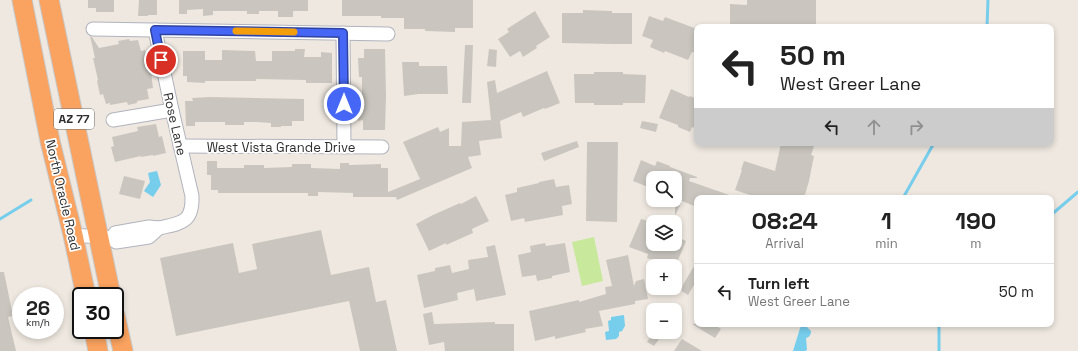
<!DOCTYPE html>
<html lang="en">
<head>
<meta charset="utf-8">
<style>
  :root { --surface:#fff; --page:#f6f6f6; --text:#222; --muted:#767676; --line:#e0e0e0 }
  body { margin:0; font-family:"Space Grotesk",sans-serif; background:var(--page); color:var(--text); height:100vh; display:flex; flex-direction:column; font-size:15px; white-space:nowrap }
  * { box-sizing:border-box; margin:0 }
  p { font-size:13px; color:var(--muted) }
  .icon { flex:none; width:22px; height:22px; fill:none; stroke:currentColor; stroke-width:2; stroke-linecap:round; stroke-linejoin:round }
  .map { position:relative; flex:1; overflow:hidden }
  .details { position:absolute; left:694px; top:195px; width:360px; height:132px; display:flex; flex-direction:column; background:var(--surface); border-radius:8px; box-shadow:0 2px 6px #0003 }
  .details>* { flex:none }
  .guide { position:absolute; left:694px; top:24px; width:360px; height:122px; border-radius:8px; box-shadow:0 2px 6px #0003; background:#fff; color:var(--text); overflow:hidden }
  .fabs { position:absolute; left:646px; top:171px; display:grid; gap:8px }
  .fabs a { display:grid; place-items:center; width:36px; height:36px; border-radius:8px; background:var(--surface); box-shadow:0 2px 6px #0003; font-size:20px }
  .speed { position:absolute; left:12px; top:287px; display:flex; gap:8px; font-size:20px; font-weight:700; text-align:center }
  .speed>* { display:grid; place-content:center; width:52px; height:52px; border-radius:50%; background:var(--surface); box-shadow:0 2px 6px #0003; line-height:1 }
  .speed small { font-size:10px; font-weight:400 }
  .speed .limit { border:2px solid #111; border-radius:6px; background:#fff; color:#111 }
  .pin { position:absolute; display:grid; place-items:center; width:34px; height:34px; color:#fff; margin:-17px; border:2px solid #fff; border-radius:50%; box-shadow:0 1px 4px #0007 }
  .me { position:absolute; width:44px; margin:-22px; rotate:0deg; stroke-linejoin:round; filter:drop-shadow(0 0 3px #0008) }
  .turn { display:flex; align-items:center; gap:14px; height:84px; padding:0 20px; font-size:18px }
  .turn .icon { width:52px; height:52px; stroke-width:2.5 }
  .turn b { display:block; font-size:28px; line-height:34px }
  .lanes { display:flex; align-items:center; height:38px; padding:0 20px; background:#0003; justify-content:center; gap:20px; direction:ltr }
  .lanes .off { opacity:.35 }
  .eta { display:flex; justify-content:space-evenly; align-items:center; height:68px; text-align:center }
  .eta b { font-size:24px; font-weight:700; line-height:28px }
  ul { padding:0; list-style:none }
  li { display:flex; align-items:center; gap:12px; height:56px; padding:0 20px; border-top:1px solid var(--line) }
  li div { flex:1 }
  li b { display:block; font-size:15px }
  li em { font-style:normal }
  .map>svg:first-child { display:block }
  .pitch { fill:#c8e99b }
  .water { fill:#77cdec }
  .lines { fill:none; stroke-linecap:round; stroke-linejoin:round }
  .stream { stroke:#77cdec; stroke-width:3 }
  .building { fill:#cac6bf }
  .minor-casing { stroke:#b1b3bd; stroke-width:15 }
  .highway-casing { stroke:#c8c8c8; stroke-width:21 }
  .minor { stroke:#fff; stroke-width:13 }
  .highway { stroke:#faa25f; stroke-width:19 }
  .route-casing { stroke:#2e43a0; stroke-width:10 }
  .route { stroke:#4667f6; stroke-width:7 }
  .slow { stroke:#f59e0b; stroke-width:7 }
  .labels { text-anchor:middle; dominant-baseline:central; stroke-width:3.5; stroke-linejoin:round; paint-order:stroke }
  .shield { fill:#fff; stroke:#6c6c6c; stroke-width:1 }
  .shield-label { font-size:12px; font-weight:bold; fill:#2d2d2d }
  .street-label { font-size:13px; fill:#2d2d2d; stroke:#fff }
</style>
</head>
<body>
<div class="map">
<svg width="1078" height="351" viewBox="0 0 1078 351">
  <rect width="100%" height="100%" fill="#eee8e0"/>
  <!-- pitch -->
  <polygon class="pitch" points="594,237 603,281 582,286 572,242"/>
  <!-- water -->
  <g class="water">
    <polygon points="157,171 161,185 153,197 144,191 150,182 148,173"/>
    <polygon points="624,315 625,326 622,331 619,332 619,336 616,339 606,340 605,332 609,331 608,321 611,320 611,317"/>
    <path d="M801,325L806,326L811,331C811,334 810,337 806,338L807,350L805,351H793Z"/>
  </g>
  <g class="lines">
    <!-- stream -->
    <g class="stream">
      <polyline points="987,27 988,0"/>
      <polyline points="903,198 934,143"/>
      <polyline points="1051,215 1078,192"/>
      <polyline points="0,219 31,200"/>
      <polyline points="939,351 939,324"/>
    </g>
  </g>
  <!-- building -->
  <g class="building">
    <polygon points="88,0 114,0 114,12 96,12 96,8 88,8"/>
    <polygon points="139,0 157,0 157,15 148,15 148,16 138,16"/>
    <polygon points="179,0 308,0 308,11 293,11 293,17 278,17 278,11 259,11 259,14 247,14 247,11 213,11 213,15 203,16 203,9 187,10 187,14 179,14"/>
    <polygon points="342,0 473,0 473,28 455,28 455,32 425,31 425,29 404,29 404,18 381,18 381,16 342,16"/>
    <polygon points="747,0 816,0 816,27 730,27 730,4 747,5"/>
    <polygon points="583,10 612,11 612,13 632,13 632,44 612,44 562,43 562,13 583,13"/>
    <polygon points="535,11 550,37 536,46 537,48 523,57 520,51 510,57 498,39 509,32 507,29"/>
    <polygon points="649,16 663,21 665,17 697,29 697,53 692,52 688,60 665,51 664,53 650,47 653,40 642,36"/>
    <polygon points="90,36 92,37 99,48 119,44 118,41 129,39 130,41 138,40 141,51 145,50 149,72 151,72 153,88 147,89 149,99 137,101 137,103 128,105 127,102 110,105 110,103 106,104 103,94 100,95 97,81 98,80 93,58 95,58"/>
    <polygon points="465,45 473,45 471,103 462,103"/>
    <polygon points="295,49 305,49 304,57 321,57 321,52 332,53 332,83 306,83 306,80 256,79 256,81 205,81 205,83 187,82 187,76 183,76 183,51 205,51 205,60 222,60 222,50 255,51 256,61 272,61 272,51 295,51"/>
    <polygon points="364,49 385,49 386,96 385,130 363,130 363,120 358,121 358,101 362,101 362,77 359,77 358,58 364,58"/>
    <polygon points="489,49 497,50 496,67 487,66"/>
    <polygon points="402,62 419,62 419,66 447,66 448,94 419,94 404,96"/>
    <polygon points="547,71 560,103 545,109 544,108 523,117 521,112 500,121 502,138 479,141 481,155 468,157 472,168 397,200 396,197 353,197 353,193 318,192 318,196 308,196 308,193 218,193 218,190 211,190 211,175 207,175 207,161 217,161 217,168 244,168 244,165 264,165 264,168 292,167 292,164 311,164 311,168 340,169 340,163 349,163 349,165 381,164 381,168 388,168 388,192 420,179 403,142 438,127 440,132 449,128 449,146 461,146 462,122 491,120 487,82 495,80 497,93"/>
    <polygon points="594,72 623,72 623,74 646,75 645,103 623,103 623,105 594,105 594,103 575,103 574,74 594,74"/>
    <polygon points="671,89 689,97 690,96 697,99 697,129 692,127 690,132 678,127 678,125 659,118"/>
    <polygon points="210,97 304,99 304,121 292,121 292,126 281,126 281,127 271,127 271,123 257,122 244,122 244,125 225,125 225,122 195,122 195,126 186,126 185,101 193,101 192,98"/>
    <polygon points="642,121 658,124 656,132 640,128"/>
    <polygon points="156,124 159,137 162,136 166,153 153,156 153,155 141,157 141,156 115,162 111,147 114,146 112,137 138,131 137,127"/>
    <polygon points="577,141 579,147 544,161 541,153"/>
    <polygon points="587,142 618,142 617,222 586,221"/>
    <polygon points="781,143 815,143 811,155 814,156 809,181 804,198 759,198 735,190 742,170 741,170 744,161 775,171"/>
    <polygon points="641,160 655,166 657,161 670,166 670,167 697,177 697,178 690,178 689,181 735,197 735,198 697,198 697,207 682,201 675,216 675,178 653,178 653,189 633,181"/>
    <polygon points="124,176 145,181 140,199 119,194"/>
    <polygon points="554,179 556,187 569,185 572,204 562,206 563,215 525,222 524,218 511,221 505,195 517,192 517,188 539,183 539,182"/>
    <polygon points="476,196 489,221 472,229 473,233 446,245 446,243 429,251 416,224 433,215 460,203 461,204"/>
    <polygon points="641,219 653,222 653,244 675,244 675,236 686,241 676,265 662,264 647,258 648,254 629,247"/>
    <polygon points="321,230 331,275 369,267 376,302 386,300 397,351 360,351 349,301 176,336 160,258 233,243 239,273 257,269 252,244"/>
    <polygon points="545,243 546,246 565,243 570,272 552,276 552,278 537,281 536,275 522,277 518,255 531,252 530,246"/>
    <polygon points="495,245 506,295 476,301 474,289 457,293 458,300 424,308 417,275 435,271 435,268 450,265 452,273 469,269 468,260 488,257 486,247"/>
    <polygon points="628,255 634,286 636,281 644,279 648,299 635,301 635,304 599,311 603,326 585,329 586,332 555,339 555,336 535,341 529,311 579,300 579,302 606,294 605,287 612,286 606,260"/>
    <polygon points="697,261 697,280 688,295 680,290"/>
    <polygon points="0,272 4,272 13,316 8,317 16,351 0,351"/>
    <polygon points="432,312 434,324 495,322 495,324 514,324 514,351 445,351 444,342 429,345 423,314"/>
    <polygon points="692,324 713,324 721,329 715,338"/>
    <polygon points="654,332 664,332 654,346 647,342"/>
    <polygon points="682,339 702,351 674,351"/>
  </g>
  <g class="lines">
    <!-- minor casing -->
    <g class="minor-casing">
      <g id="minor">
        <polyline points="93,29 388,34"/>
        <path d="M155,30L172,110L192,196C193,223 181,223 159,228"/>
        <polyline points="343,33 344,147"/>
        <polyline points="113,120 172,110"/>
        <polyline points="180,146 382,147"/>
        <polyline points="73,235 112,238 116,242 149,237 159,228 149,227 115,233 112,238"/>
      </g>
    </g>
    <!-- highway casing -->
    <g class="highway-casing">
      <g id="highway">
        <polyline points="22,0 50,141 73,235 86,296"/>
        <polyline points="49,0 111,296"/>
        <polyline points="115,315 123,351"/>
        <polyline points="94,330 98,351"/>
      </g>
    </g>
    <!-- minor -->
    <use href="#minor" class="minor"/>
    <!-- highway -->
    <use href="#highway" class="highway"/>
  </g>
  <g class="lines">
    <!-- route casing -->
    <g class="route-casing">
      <polyline id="route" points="161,60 155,30 343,33 344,104"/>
    </g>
    <!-- route -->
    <use href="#route" class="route"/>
    <!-- slow -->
    <polyline class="slow" points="236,31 294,32"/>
  </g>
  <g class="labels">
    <!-- shield labels -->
    <rect class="shield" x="54" y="109" width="40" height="20" rx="3"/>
    <g class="shield-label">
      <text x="74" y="119">AZ 77</text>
    </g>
    <!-- street labels -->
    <g class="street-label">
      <text transform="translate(175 124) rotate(77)">Rose Lane</text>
      <text x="281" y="147">West Vista Grande Drive</text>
      <text transform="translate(63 195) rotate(77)">North Oracle Road</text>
    </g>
  </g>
</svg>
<div class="fabs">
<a><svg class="icon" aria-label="search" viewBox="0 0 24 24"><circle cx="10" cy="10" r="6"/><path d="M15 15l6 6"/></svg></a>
<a><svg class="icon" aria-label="layers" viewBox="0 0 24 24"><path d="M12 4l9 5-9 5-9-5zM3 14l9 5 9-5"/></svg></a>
<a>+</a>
<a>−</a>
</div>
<div class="speed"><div>26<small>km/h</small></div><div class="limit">30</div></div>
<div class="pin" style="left:161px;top:60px;background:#d93025"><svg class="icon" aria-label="arrive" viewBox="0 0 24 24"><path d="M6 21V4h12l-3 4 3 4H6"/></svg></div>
<svg class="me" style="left:344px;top:104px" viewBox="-20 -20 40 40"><circle r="17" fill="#4667f6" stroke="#fff" stroke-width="3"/><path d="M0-11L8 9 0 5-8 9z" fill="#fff"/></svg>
<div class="guide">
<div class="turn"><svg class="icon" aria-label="left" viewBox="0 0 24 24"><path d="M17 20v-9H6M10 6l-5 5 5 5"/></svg><div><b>50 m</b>West Greer Lane</div></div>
<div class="lanes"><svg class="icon" aria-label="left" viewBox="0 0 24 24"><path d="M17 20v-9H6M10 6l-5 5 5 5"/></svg><svg class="icon off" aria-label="ahead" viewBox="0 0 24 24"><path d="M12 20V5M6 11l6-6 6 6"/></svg><svg class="icon off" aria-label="right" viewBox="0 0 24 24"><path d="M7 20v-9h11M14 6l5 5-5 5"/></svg></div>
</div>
<section class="details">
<div class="eta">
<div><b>08:24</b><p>Arrival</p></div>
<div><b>1</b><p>min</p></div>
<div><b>190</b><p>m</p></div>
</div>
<ul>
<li><svg class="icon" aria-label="left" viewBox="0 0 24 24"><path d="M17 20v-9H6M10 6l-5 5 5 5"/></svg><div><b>Turn left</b><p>West Greer Lane</p></div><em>50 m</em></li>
</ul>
</section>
</div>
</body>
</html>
